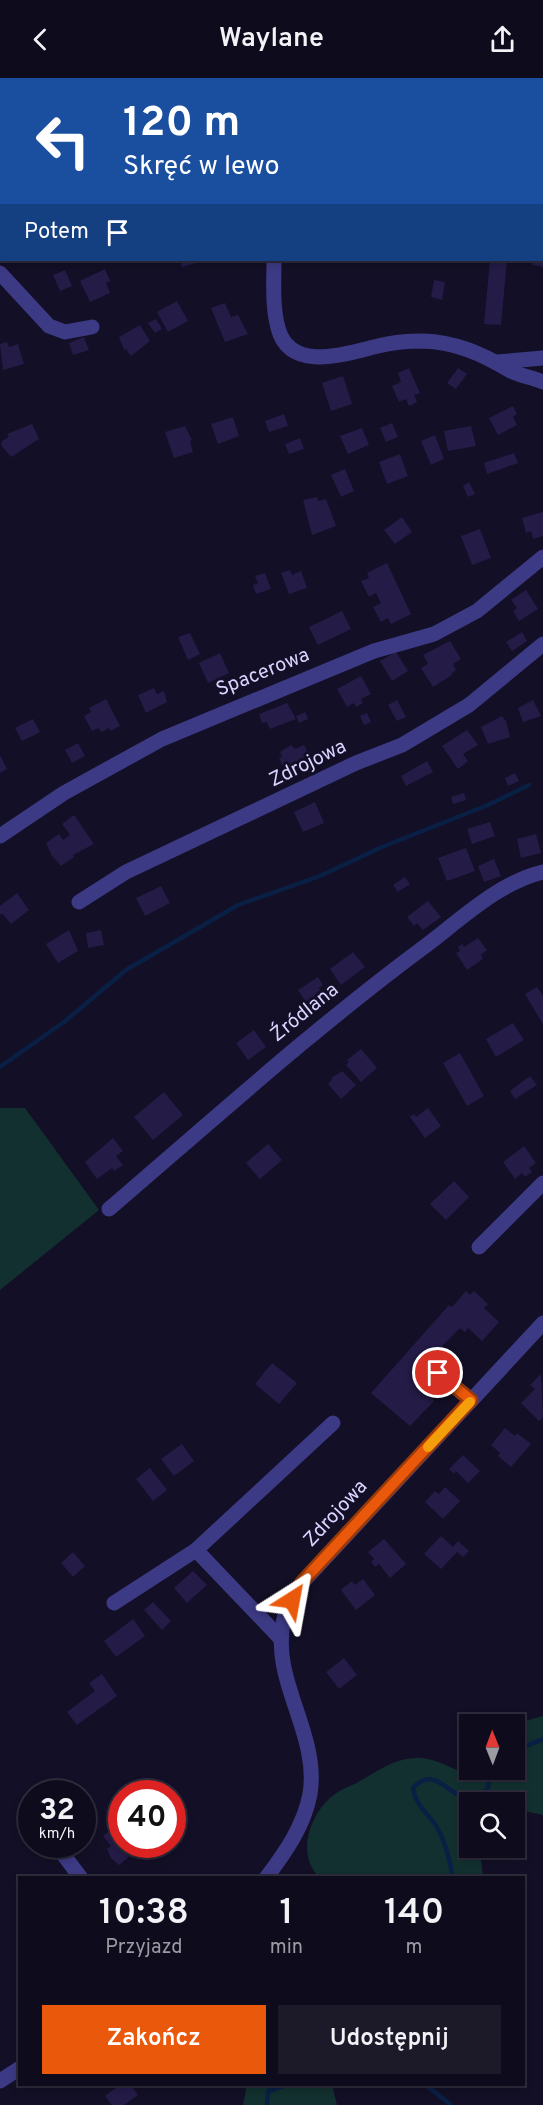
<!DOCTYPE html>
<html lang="pl">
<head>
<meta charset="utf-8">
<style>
  :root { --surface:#0e0b1c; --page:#1c1929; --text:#f1f3f6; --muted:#9b9ba3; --line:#2e2b3b; --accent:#ea580c }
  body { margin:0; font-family:Overpass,sans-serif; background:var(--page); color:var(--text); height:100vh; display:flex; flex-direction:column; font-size:22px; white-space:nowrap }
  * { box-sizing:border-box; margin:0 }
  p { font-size:20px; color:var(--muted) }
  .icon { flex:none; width:33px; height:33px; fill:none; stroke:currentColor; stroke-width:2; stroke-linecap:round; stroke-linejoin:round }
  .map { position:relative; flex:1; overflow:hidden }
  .side { position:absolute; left:18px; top:1798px; width:507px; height:210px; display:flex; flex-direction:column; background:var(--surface); border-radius:0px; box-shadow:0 3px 9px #0003,0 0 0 2px var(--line) }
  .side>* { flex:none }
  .banner { position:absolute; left:0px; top:0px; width:543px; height:183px; box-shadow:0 3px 9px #0003,0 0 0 2px var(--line); background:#1a4fa0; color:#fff; overflow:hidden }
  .needle { width:39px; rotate:359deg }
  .fabs { position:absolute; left:459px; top:1636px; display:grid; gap:12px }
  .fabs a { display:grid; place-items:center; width:66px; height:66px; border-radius:0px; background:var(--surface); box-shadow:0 3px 9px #0003,0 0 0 2px var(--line); font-size:30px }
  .speed { position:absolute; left:18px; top:1702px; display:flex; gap:12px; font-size:30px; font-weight:700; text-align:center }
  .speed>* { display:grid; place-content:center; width:78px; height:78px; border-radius:50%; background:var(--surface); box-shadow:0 3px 9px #0003,0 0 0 2px var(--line); line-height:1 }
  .speed small { font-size:15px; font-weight:400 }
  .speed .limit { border:9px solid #d22; background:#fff; color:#111 }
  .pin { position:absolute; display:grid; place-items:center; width:51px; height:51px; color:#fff; margin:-26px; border:3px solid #fff; border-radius:50%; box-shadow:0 2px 6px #0007 }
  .me { position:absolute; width:66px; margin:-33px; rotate:34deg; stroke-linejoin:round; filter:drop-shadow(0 0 4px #0008) }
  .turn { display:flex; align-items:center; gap:21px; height:126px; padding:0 24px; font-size:27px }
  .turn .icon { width:78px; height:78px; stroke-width:2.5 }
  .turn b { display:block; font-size:42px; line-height:51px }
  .then { display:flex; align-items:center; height:57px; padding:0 24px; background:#0003; gap:12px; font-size:22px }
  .eta { display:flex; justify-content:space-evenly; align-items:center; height:102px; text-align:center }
  .eta b { font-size:36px; font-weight:600; line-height:42px }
  .action { display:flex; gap:12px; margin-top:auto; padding:12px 24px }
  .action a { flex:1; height:69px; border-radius:0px; background:var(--accent); color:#fff; font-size:24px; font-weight:600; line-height:69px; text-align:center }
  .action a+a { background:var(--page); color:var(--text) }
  header { display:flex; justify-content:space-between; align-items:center; height:78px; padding:0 24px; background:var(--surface); font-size:27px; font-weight:600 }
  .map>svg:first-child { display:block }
  .green { fill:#12302f }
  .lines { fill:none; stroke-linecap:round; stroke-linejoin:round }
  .stream { stroke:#0a1f44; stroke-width:4.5 }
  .building { fill:#241b47 }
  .minor { stroke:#3d3a85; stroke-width:15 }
  .route-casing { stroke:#983908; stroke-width:15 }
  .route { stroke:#ea580c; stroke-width:10 }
  .slow { stroke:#f59e0b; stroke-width:10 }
  .labels { text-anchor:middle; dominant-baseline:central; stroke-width:6; stroke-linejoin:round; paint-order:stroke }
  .street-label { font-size:20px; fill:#d9d4ff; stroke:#130f26 }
</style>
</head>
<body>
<header><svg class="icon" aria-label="back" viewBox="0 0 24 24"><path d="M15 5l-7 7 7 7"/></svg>Waylane<svg class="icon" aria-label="share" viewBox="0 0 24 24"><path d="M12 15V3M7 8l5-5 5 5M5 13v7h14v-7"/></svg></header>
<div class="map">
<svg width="543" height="2027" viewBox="0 0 543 2027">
  <rect width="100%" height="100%" fill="#130f26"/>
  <!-- green -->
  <g class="green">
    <polygon points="0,1030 25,1030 99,1132 0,1212"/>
    <path d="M543,1638V1737L515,1731L514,1725H470V1770H480L483,1800H320C295,1777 310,1734 335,1716C343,1710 352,1708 360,1703C378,1693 393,1681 415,1680C430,1678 446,1688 460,1693L469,1688L470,1692H514V1647H509Z"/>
    <polygon points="247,2007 332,2007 337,2027 243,2027"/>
  </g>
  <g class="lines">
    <!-- stream -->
    <g class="stream">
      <polyline points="0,989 64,944 126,892 238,827 320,798 382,769 488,727 529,707"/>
      <polyline points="514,1673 543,1661"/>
      <path d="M453,1800C450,1783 445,1761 435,1746C426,1734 415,1726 413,1710C434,1687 447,1716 468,1721L487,1712L492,1692"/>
      <polyline points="426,2007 451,2027"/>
      <polyline points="268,2014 287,2007"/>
      <polyline points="267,2027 268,2014 273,2007"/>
    </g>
  </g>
  <!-- building -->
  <g class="building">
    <polygon points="180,182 206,182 182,189"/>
    <polygon points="490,182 507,182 501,247 484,246"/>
    <polygon points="533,182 543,182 543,189 532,187"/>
    <polygon points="105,191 110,203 106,205 110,215 90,224 80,203"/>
    <polygon points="65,192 72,208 60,213 53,197"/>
    <polygon points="434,202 445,204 442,222 431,219"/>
    <polygon points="177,223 188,243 168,254 157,234"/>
    <polygon points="225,225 231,239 238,237 248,256 225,264 211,230"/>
    <polygon points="156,241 162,251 155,255 148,245"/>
    <polygon points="140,247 150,263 131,278 126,271 124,272 119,259"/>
    <polygon points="84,259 89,272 73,277 69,265"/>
    <polygon points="7,264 9,269 18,266 24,286 3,292 0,266"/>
    <polygon points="409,290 420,315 414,317 417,324 409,328 406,321 399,324 392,308 401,304 398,295"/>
    <polygon points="458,290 467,296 456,311 447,305"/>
    <polygon points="343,298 352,326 331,333 322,305"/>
    <polygon points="513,328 517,336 513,339 517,347 498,357 489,340"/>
    <polygon points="284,336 288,348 269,354 265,343"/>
    <polygon points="233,339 239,358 218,366 211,346"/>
    <polygon points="392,345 398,359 386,364 380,350"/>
    <polygon points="32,346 39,361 11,379 1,367 2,363 9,359 7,356"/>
    <polygon points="185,348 192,362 190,363 193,374 174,380 165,354"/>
    <polygon points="471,348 476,368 448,373 444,353"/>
    <polygon points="362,350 369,367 348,376 340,358"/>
    <polygon points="435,357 444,381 431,387 421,363"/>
    <polygon points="300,360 304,371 289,376 285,366"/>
    <polygon points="514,375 518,385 487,396 484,385"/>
    <polygon points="400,376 408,398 387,406 379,384"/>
    <polygon points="345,391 354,413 341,419 331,397"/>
    <polygon points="469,404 475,416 468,419 463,408"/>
    <polygon points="317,419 318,423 326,421 336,448 312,457 303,422"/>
    <polygon points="543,434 543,458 533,461 531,453 526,455 522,440"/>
    <polygon points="402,439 412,454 395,466 384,452"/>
    <polygon points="480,451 491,480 472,487 461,458"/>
    <polygon points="387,485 411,536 391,546 388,540 381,544 373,529 381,525 376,515 369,519 361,503 369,500 367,495"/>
    <polygon points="290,492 292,497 301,493 307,510 289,516 281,495"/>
    <polygon points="265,495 271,511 256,516 253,507 258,505 255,498"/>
    <polygon points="526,512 538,531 519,543 513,533 517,530 511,522"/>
    <polygon points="342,533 351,551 318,567 309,549"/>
    <polygon points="522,554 527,563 512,573 506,564"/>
    <polygon points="190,555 200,576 188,582 178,559"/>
    <polygon points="450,563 461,581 453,586 456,592 451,596 452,597 433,609 421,590 428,586 423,577"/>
    <polygon points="396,574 408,593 392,603 380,583"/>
    <polygon points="220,575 229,595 208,605 199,585"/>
    <polygon points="361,598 371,616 361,621 363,625 356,629 354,625 347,629 337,611"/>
    <polygon points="154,610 157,616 164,613 167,624 146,635 138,617"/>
    <polygon points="106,621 120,648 111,653 109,650 101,654 99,650 92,653 84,638 91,634 89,630"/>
    <polygon points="397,622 406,639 397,643 388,627"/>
    <polygon points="533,622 541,638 523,644 518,630"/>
    <polygon points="287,625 296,641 270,651 267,644 262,645 259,636"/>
    <polygon points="305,634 308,641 299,645 296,638"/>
    <polygon points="367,635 371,644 364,647 360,638"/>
    <polygon points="502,638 506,643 510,659 488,666 481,649"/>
    <polygon points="33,641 40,654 22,663 15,650"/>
    <polygon points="467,652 478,667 463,676 468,683 458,691 442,668"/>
    <polygon points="78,665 85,678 72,685 65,672"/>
    <polygon points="291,667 295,671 304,667 311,681 285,693 279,680 282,679 280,674"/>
    <polygon points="0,677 7,691 0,695"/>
    <polygon points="427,683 433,694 406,708 401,698"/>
    <polygon points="515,695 519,703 508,708 505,700"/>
    <polygon points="464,715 466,722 453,726 451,719"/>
    <polygon points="315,724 324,745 303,754 294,734"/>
    <polygon points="74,737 94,766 73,777 74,779 61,788 52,778 46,765 59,756 63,762 70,757 62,746"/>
    <polygon points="490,744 495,758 472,766 467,751"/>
    <polygon points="536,756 541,775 521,780 517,761"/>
    <polygon points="466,770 475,793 447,803 438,780"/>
    <polygon points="494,781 501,798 484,804 478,788"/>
    <polygon points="405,799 410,806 398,814 393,807"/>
    <polygon points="161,808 170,825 145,838 136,820"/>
    <polygon points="17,815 29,832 11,846 3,836 0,836 0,828"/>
    <polygon points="428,823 441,839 423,852 417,845 414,848 407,839"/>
    <polygon points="69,852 78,873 58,885 46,866"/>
    <polygon points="101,852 104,867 88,870 86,855"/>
    <polygon points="478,860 487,872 481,877 483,881 467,892 456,875 460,873 458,869 462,866 464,869"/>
    <polygon points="353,874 365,889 341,907 330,891"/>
    <polygon points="318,899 323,907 319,910 328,924 312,934 298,912"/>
    <polygon points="537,909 543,918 543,946 525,916"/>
    <polygon points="513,945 524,962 496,979 486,961"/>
    <polygon points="254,952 266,969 248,982 236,965"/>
    <polygon points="361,971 377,990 361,1004 346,987 349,984 347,982"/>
    <polygon points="460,975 484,1018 467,1028 443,985"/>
    <polygon points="342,993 356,1007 341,1021 328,1006 332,1002 331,1000"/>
    <polygon points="530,998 537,1007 515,1021 510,1013"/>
    <polygon points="164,1014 183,1037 153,1062 134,1039"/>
    <polygon points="428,1030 441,1048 425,1060 410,1039 414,1036 416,1039"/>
    <polygon points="113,1060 123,1073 116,1078 123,1087 114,1093 112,1090 97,1101 85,1084"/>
    <polygon points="268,1066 282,1082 260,1101 246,1085"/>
    <polygon points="524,1068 536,1085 529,1090 532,1094 525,1099 522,1095 515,1101 503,1084"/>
    <polygon points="454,1103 469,1119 446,1142 430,1126"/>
    <polygon points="466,1213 470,1217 474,1213 488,1226 484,1230 499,1244 482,1263 468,1250 465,1254 460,1250 442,1268 448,1273 417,1307 434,1323 410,1348 371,1315 449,1227 452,1229"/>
    <polygon points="272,1285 297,1305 279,1326 255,1306"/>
    <polygon points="541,1296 543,1339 539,1343 521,1325 535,1311 530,1307"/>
    <polygon points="505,1350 515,1358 517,1355 531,1366 511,1389 498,1378 500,1375 491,1367"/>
    <polygon points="182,1366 194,1383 174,1398 161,1381"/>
    <polygon points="463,1377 480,1393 468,1405 456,1393 454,1396 449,1391"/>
    <polygon points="150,1390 167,1412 153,1423 136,1401"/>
    <polygon points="445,1409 460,1423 443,1441 425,1424 435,1413 439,1416"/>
    <polygon points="441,1458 453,1469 458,1463 469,1473 463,1479 457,1474 441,1491 424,1476"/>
    <polygon points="384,1461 406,1486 390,1500 379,1486 375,1489 371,1484 374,1481 368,1474"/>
    <polygon points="73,1474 85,1488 73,1499 61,1485"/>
    <polygon points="193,1493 207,1507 187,1525 174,1510"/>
    <polygon points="363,1501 375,1517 356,1532 341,1512 352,1503 355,1507"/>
    <polygon points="153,1524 171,1543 162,1552 144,1532"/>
    <polygon points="133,1541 145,1558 116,1579 104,1563"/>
    <polygon points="344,1580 357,1597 339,1611 326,1594"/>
    <polygon points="102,1596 117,1618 77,1647 67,1634 95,1613 89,1605"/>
    <polygon points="114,1749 122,1758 122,1767 133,1767 137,1772 119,1787 111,1780 107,1771 111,1768 103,1758"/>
    <polygon points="120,2007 131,2007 138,2017 124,2027 112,2027 105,2018"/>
  </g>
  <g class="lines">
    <!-- minor -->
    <g class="minor">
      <polyline points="215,0 215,2"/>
      <polyline points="0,159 2,158"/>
      <path d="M274,182C274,204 272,227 278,250C290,296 348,275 378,268C393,264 408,263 423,263C456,264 482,276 509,292C519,298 532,299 543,304"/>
      <polyline points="0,195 49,248 65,254 92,249"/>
      <polyline points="498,284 543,280"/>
      <polyline points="0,758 64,715 162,661 374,573 434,556 477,533 543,479"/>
      <polyline points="79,824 126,794 356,685 402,667 469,627 543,566"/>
      <path d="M109,1131C214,1041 317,948 428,866C462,840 500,804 543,794"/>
      <polyline points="479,1169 543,1105"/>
      <polyline points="438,1295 471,1322"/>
      <polyline points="196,1472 333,1345"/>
      <polyline points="114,1525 196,1472 281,1561"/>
      <polyline points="56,1767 81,1800"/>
      <path d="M266,1800C285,1775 304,1748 310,1716C320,1655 269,1601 284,1541C287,1529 295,1516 302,1505L543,1245"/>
      <polyline points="0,2003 20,1990"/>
    </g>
  </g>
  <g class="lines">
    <!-- route casing -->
    <g class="route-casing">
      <polyline id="route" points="292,1522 302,1504 471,1322 438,1295"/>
    </g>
    <!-- route -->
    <use href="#route" class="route"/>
    <!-- slow -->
    <polyline class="slow" points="428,1369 470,1324"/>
  </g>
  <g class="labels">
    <!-- street labels -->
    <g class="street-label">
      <text transform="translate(263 595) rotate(-22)">Spacerowa</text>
      <text transform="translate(308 686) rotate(-26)">Zdrojowa</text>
      <text transform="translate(305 935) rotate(-39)">Źródlana</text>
      <text transform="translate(336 1436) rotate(-47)">Zdrojowa</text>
    </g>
  </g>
</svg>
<div class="fabs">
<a><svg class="needle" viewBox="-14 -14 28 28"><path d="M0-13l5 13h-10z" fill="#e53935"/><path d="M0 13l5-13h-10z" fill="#9b9ba3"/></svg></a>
<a><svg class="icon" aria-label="search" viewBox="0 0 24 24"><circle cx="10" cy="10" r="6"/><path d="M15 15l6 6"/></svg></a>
</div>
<div class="speed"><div>32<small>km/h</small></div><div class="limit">40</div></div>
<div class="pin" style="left:438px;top:1295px;background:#d93025"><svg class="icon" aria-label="arrive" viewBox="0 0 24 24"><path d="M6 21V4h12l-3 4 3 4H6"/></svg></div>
<svg class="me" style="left:292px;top:1522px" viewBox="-20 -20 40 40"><path d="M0-17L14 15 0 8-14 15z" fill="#ea580c" stroke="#fff" stroke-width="4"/></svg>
<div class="banner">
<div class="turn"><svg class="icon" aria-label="left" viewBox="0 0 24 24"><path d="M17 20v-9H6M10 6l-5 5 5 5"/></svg><div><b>120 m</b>Skręć w lewo</div></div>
<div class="then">Potem<svg class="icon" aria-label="arrive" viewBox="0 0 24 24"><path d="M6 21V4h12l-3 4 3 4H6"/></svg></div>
</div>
<section class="side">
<div class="eta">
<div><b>10:38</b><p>Przyjazd</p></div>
<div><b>1</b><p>min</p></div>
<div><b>140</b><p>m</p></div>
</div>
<div class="action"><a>Zakończ</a><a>Udostępnij</a></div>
</section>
</div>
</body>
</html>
